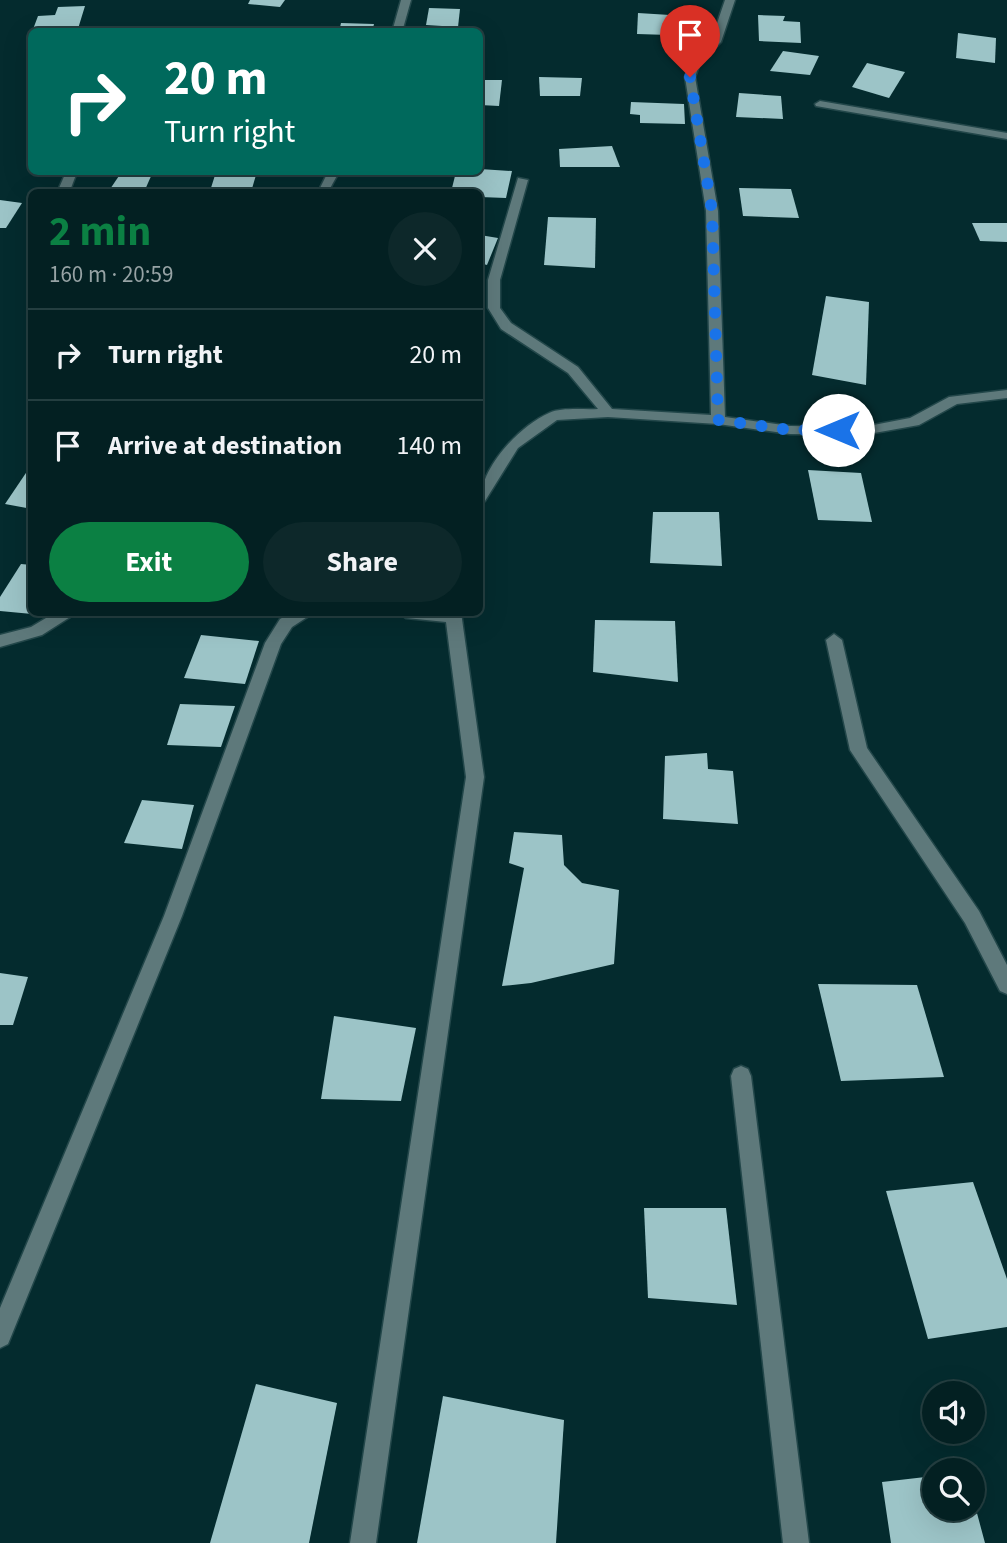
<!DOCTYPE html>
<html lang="en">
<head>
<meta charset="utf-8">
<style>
  :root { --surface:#032022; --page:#0d282a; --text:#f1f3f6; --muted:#97a3a5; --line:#243e40; --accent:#0b8043 }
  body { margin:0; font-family:"Source Sans 3",sans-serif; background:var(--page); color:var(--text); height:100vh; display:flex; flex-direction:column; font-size:26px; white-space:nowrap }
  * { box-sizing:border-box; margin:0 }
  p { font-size:23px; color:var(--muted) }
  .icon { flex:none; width:38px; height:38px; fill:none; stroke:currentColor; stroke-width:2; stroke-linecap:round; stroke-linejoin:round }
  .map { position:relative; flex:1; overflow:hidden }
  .panel { position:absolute; left:28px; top:189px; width:455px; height:427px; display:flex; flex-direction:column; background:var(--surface); border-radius:10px; box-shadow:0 7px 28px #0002,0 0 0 2px var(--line) }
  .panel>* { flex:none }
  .hud { position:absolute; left:28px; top:28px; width:455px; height:147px; border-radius:10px; box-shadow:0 7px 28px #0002,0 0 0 2px var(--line); background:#00695c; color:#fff; overflow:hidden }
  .controls { position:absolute; left:922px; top:1381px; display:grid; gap:14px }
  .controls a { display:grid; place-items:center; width:63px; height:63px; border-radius:50%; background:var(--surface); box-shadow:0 7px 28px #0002,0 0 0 2px var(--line); font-size:35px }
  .pin { position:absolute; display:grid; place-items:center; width:60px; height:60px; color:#fff; margin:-72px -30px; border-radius:50% 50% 50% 0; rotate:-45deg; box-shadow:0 0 7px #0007 }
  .pin .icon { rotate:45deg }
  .me { position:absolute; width:77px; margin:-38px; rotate:270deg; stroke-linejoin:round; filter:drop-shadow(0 0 5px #0008) }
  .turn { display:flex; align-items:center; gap:24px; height:147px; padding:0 21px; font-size:32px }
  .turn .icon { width:91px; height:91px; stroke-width:2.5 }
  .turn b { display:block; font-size:49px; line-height:60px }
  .round { display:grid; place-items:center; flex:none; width:74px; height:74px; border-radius:37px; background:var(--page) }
  .headline { display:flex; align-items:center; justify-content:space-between; height:119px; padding:0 21px }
  h1 { font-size:42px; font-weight:700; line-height:52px; color:var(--accent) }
  .button { display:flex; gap:14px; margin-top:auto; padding:14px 21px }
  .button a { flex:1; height:80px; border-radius:42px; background:var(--accent); color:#fff; font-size:28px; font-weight:700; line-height:80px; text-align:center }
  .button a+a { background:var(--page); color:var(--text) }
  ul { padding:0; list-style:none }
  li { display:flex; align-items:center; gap:21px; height:91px; padding:0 21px; border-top:2px solid var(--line) }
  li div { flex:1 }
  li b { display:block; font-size:26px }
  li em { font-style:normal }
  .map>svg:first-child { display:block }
  .building { fill:#9cc4c7 }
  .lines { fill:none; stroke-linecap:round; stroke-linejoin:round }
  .minor-casing { stroke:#23474a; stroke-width:3 }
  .minor { fill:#5e797b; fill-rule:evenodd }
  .route { stroke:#1a73e8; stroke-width:12; stroke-dasharray:0 21.6 }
</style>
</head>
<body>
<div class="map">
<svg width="1007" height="1543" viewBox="0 0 1007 1543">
  <rect width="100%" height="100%" fill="#042b2e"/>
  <!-- building -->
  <g class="building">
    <polygon points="250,0 285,0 280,7 248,4"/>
    <polygon points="85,6 77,32 32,32 38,16 55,15 58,7"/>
    <polygon points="429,8 460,9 458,27 426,25"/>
    <polygon points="638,13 670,15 669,35 637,34"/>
    <polygon points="758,15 785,16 783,21 800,22 801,43 759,41"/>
    <polygon points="341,23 374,24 372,32 339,32"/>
    <polygon points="958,33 996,38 995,63 956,58"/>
    <polygon points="783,51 819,56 810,75 770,71"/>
    <polygon points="867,63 905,72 889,98 852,87"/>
    <polygon points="539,77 582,78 580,96 540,96"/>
    <polygon points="480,80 502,80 499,106 480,105"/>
    <polygon points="739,93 781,96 783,119 736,117"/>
    <polygon points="631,102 684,104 685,124 640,123 640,115 630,114"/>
    <polygon points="612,146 620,167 560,167 559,149"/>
    <polygon points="480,169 512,171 506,198 480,197 480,192 451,192 456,172"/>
    <polygon points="216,172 248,172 246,176 256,175 251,192 210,191"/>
    <polygon points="121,173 152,174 144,192 108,192"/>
    <polygon points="739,188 791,189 799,218 743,216"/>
    <polygon points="0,200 22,203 6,228 0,228"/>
    <polygon points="548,217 596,218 595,268 544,265"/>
    <polygon points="972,223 1007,223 1007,242 980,241"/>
    <polygon points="480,235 498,238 487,265 480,263"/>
    <polygon points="826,296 869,302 866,385 812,375"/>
    <polygon points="32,464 32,509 5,504"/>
    <polygon points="808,470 861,473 872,522 818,520"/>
    <polygon points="653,512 719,512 722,566 650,563"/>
    <polygon points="21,564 32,565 32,614 0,611 0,597"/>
    <polygon points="595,620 675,621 678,682 593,672"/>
    <polygon points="201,635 259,641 245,684 184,678"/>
    <polygon points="180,704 235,706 221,747 167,745"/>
    <polygon points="707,753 708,769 733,771 738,824 663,819 665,756"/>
    <polygon points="142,800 194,805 182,849 124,843"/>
    <polygon points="514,832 562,835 564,865 582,883 619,890 614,964 531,983 502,986 524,868 509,863"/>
    <polygon points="0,973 28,977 13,1025 0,1025"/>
    <polygon points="818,984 917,985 944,1077 841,1081"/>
    <polygon points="334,1016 416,1028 401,1101 321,1099"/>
    <polygon points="973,1182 1007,1279 1007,1327 928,1339 886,1191"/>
    <polygon points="644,1208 726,1208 737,1305 648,1298"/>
    <polygon points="256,1384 337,1403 309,1543 210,1543"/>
    <polygon points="443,1396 564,1420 556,1543 417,1543"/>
    <polygon points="934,1476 934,1508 973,1508 974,1502 985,1543 891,1543 882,1482"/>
  </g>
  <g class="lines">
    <!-- minor casing -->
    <g class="minor-casing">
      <g id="minor">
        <polygon points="401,0 411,0 402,32 392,32"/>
        <path d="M725,0H735L721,42L700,63L695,77L718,211L725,417L790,426L863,427L910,418L949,397L1007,390V398L957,404L919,425L863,435L790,434L718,424L608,417L557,420L518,448L485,501L480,503C480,468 518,427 549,413C562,407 584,410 598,409L568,373L501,329L488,308V280L518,178L528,180L500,280V308L511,323L578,367L612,409L711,415L706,211L685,77L691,60L711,41Z"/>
        <polygon points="820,101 1007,133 1007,139 816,106 815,104"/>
        <polygon points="66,172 77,172 71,188 73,192 62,192 59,188"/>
        <polygon points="328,172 339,172 328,192 318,192"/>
        <polygon points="56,612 78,612 42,635 0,647 0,635 31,627"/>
        <polygon points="293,612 315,612 292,627 281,644 182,916 8,1344 0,1348 0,1308 164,916 265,643 280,619"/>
        <polygon points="398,612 461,612 484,777 376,1543 350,1543 466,777 446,622 406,618"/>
        <polygon points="834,634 842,640 867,748 979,911 1007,965 1007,994 1000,991 965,923 850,750 826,640"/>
        <polygon points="741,1066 748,1069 751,1076 809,1543 783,1543 731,1076 734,1069"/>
      </g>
    </g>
    <!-- minor -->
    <use href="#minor" class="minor"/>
  </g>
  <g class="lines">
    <!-- route -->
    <polyline class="route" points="690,77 712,211 718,420 790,430 838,430"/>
  </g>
</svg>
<div class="controls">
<a><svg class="icon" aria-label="sound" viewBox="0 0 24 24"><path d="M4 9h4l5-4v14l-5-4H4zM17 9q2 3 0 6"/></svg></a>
<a><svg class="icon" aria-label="search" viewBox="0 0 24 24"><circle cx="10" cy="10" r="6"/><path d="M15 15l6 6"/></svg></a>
</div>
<div class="pin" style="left:690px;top:77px;background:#d93025"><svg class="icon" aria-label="arrive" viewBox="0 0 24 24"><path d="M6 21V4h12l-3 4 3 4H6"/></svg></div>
<svg class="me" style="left:838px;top:430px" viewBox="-20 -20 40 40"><circle r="19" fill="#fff"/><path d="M0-13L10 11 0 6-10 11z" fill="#1a73e8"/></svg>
<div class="hud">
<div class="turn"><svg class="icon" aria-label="right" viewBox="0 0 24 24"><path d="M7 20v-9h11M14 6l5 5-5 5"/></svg><div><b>20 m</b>Turn right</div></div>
</div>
<section class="panel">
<div class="headline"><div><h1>2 min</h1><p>160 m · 20:59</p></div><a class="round"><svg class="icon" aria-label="close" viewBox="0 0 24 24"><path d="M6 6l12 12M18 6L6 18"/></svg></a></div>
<ul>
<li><svg class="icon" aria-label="right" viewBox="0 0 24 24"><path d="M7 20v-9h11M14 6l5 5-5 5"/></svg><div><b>Turn right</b></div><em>20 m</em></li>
<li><svg class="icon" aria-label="arrive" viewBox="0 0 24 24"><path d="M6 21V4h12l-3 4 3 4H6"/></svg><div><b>Arrive at destination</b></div><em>140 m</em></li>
</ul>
<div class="button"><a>Exit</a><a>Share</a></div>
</section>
</div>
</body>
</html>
